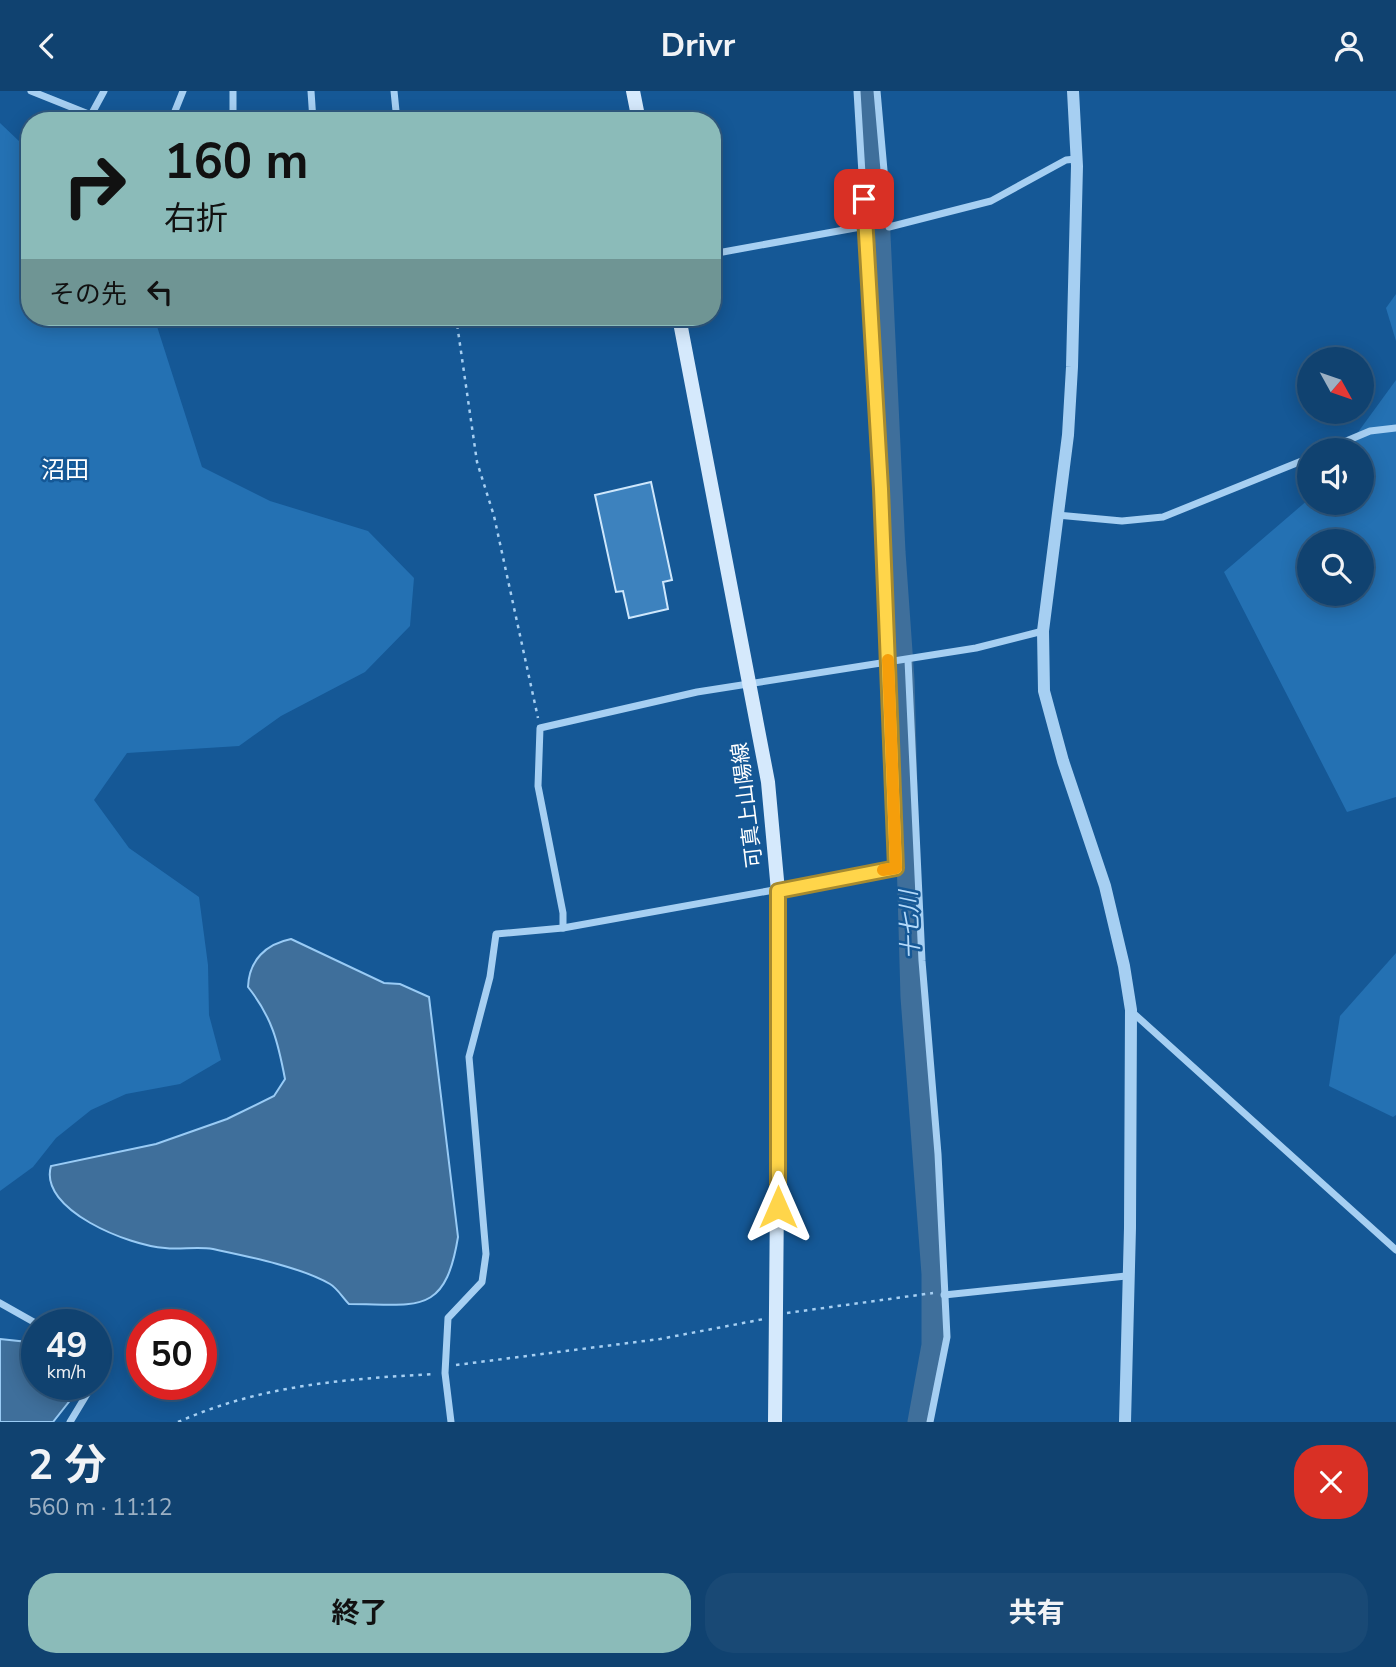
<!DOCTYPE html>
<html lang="ja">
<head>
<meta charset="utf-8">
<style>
  :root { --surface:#104270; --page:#194975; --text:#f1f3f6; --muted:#9cb0c3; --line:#305b83; --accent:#8bbbb9 }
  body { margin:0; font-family:"Nunito Sans","Noto Sans JP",sans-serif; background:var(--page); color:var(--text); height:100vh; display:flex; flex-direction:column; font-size:26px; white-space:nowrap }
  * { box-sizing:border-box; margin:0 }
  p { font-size:23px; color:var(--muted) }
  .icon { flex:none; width:38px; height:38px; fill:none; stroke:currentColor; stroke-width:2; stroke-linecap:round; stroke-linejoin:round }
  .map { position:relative; height:1331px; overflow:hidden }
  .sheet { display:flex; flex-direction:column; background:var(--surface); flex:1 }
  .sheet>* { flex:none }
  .hud { position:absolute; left:21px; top:21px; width:700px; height:214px; border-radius:28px; box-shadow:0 4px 18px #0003,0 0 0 2px var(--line); background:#8bbbb9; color:#111; overflow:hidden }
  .needle { width:46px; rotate:130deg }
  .fabs { position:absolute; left:1297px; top:256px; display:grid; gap:14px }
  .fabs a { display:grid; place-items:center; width:77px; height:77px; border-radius:50%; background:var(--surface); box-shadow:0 4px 18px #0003,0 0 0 2px var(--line); font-size:35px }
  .speed { position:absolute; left:21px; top:1218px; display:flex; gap:14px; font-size:35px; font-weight:700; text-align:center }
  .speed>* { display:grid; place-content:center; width:91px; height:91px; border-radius:50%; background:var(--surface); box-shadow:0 4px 18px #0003,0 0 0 2px var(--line); line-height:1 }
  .speed small { font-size:18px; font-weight:400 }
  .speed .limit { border:10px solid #d22; background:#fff; color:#111 }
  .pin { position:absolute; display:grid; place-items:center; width:60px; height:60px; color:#fff; margin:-30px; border-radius:14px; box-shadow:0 4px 10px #0006 }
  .me { position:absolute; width:77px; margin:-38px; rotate:0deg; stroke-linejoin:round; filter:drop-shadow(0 0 5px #0008) }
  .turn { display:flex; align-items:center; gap:24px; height:147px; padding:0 28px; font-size:32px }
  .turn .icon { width:91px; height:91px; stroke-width:2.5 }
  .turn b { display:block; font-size:49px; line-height:60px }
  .then { display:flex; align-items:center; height:66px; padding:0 28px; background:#0003; gap:14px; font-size:26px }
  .round { display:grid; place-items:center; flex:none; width:74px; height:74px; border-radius:28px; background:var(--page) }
  .head { display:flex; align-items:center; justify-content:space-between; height:119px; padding:0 28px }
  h1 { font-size:42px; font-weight:700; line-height:52px }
  .button { display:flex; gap:14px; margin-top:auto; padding:14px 28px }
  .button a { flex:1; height:80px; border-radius:28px; background:var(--accent); color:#111; font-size:28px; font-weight:700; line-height:80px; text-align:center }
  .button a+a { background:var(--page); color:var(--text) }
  header { display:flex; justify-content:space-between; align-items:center; height:91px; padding:0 28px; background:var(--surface); font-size:32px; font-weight:700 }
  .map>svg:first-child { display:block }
  .green { fill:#2471b3; fill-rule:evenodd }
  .water { fill:#3f6f9b; stroke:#99cbf5; stroke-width:2 }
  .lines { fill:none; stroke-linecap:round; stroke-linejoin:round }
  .river { stroke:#3f6f9b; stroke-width:23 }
  .building { fill:#3d82be; stroke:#cee7fc; stroke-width:2 }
  .path { stroke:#a6cff2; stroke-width:2.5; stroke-dasharray:3.5 5; stroke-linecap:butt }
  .minor { stroke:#a6cff2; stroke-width:7 }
  .tertiary { stroke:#a6cff2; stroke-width:12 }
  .secondary { stroke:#d5e9fc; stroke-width:14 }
  .route-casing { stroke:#a68a30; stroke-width:18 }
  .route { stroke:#ffd54a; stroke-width:12 }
  .slow { stroke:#f59e0b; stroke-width:12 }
  .labels { text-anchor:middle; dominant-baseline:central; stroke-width:5; stroke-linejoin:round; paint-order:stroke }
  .street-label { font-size:21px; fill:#fff; stroke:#155896 }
  .water-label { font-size:23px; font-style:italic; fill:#b3d9f9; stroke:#155896 }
  .quarter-label { font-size:24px; fill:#fff; stroke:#155896 }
</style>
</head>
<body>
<header><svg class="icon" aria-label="back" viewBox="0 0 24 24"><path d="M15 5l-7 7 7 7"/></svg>Drivr<svg class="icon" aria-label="person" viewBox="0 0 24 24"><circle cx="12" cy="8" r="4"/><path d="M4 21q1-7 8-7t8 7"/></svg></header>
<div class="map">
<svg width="1396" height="1331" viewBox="0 0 1396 1331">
  <rect width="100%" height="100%" fill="#155896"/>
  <!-- green -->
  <g class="green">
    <polygon points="0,32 20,51 30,71 30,226 154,226 202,376 270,410 368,440 414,487 410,535 365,581 281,625 239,655 127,662 94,709 129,757 199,806 208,874 209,924 221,969 180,993 126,1003 91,1019 56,1047 33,1076 0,1100"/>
    <polygon points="1396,203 1396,250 1386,217"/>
    <path d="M1396,289V706L1347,721L1224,481L1309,408V411H1362V359H1345ZM1309,450H1362V502H1309Z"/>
    <polygon points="1396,862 1396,1024 1393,1026 1329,995 1340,925"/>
  </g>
  <!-- water -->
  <g class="water">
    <path d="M291,848L384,892L400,893L429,906L458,1146C445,1226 417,1213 349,1213C343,1207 337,1197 330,1193C301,1176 246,1165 213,1158C197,1155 180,1159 165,1157C130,1155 38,1119 51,1075L156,1053L227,1028L274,1005L285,988C278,951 272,926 248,896C249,869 266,853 291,848Z"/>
    <polygon points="0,1248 37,1252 37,1293 83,1293 53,1331 0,1331"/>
  </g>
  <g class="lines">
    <!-- river -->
    <polyline class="river" points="867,0 878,123 894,461 903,589 912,906 933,1183 933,1254 919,1331"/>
  </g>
  <!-- building -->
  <polygon class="building" points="651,391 672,489 663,491 668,518 629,527 623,500 616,501 595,404"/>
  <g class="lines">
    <!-- path -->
    <g class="path">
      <polyline points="456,226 477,371 494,425 538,627"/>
      <polyline points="787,1222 933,1202"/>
      <polyline points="456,1274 660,1248 764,1228"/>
      <path d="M178,1331C261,1294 345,1288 434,1283"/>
    </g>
    <!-- minor -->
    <g class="minor">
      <polyline points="31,0 91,24"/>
      <polyline points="233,0 233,30"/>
      <polyline points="311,0 313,30"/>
      <polyline points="394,0 397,30"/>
      <polyline points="877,0 889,136 991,110 1066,69 1076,68"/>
      <polyline points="93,30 91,24 104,0"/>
      <polyline points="171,30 183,0"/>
      <polyline points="712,163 866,135"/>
      <polyline points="220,226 259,231 286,226"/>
      <polyline points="1325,359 1370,340 1396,337"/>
      <polyline points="1057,424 1122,430 1163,426 1309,367"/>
      <polyline points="908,569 922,870 938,1063 947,1246 930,1331"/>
      <polyline points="563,837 563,822 538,695 540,637 697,601 976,557 1043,540"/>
      <polyline points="1131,920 1396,1159"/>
      <polyline points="944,1204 1126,1185"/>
      <polyline points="0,1212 39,1234"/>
      <polyline points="96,1267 100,1271 96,1287"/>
      <polyline points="70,1331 93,1293"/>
      <polyline points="451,1331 445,1282 448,1227 482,1191 486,1163 469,966 490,886 496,843 563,837 896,777 881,398 857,0"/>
    </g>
    <!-- tertiary -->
    <polyline class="tertiary" points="1073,0 1077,75 1072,276 1068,344 1043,540 1044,600 1063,670 1105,795 1124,875 1131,919 1130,1137 1125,1331"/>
    <!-- secondary -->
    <g class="secondary">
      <polyline points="633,0 639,30"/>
      <polyline points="679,226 768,691 778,800 779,877 775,1331"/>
    </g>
  </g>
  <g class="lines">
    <!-- route casing -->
    <g class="route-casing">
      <polyline id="route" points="778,1116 778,800 896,777 881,398 864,108"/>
    </g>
    <!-- route -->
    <use href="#route" class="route"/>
    <!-- slow -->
    <polyline class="slow" points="883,779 896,777 888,569"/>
  </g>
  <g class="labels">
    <!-- street labels -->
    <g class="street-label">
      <text transform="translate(747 714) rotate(-97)">可真上山陽線</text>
    </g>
    <!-- water labels -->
    <g class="water-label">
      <text transform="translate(910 834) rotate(-92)">十七川</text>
    </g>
    <!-- quarter labels -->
    <g class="quarter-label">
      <text x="65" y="379">沼田</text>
    </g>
  </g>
</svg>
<div class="fabs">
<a><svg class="needle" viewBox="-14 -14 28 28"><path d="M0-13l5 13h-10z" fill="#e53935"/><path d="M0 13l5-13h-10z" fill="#9cb0c3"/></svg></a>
<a><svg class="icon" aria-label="sound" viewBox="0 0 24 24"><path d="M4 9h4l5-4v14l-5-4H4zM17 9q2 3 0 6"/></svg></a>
<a><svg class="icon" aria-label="search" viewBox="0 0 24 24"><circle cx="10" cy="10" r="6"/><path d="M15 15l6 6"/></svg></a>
</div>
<div class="speed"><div>49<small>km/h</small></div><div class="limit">50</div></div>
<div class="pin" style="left:864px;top:108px;background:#d93025"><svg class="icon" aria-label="arrive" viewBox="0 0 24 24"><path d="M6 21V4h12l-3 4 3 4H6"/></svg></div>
<svg class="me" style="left:778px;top:1116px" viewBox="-20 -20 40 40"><path d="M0-17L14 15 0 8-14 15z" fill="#ffd54a" stroke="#fff" stroke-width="4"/></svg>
<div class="hud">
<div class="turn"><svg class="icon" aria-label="right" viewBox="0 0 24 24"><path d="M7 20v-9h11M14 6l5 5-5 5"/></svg><div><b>160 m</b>右折</div></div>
<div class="then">その先<svg class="icon" aria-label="left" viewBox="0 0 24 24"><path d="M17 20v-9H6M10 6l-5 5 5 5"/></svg></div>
</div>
</div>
<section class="sheet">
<div class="head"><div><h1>2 分</h1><p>560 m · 11:12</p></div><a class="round" style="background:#d93025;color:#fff"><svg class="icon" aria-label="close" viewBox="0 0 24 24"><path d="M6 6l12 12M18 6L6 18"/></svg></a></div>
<div class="button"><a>終了</a><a>共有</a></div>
</section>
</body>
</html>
